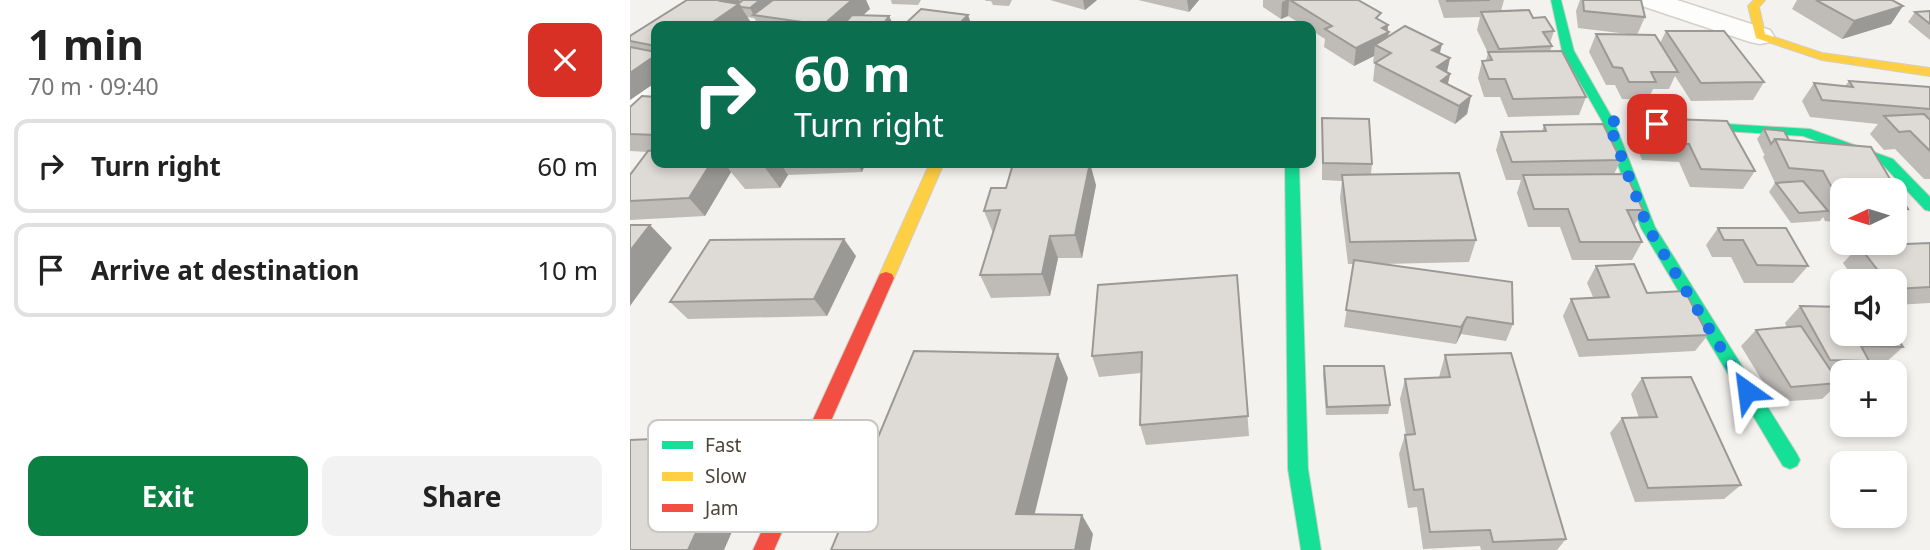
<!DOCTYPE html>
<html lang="en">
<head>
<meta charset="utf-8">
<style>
  :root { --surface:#fff; --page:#f2f2f2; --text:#222; --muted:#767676; --line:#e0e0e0; --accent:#0b8043 }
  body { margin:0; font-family:"Noto Sans",sans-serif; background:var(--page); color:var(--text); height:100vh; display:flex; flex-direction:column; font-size:26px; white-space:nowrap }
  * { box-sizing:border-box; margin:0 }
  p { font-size:23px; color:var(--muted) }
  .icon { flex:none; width:38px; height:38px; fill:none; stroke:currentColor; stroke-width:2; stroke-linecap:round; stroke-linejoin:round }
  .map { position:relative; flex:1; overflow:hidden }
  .side { display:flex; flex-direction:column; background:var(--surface); width:630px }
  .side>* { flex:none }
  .banner { position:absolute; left:21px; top:21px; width:665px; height:147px; border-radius:14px; box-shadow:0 4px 10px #0003; background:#0b6e4f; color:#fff; overflow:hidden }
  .needle { width:46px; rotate:266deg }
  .tools { position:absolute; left:1200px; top:178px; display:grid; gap:14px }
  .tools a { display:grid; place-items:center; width:77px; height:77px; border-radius:14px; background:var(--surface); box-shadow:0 4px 10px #0003; font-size:35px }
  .pin { position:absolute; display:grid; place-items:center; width:60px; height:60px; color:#fff; margin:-30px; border-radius:14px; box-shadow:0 4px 10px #0006 }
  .me { position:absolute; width:77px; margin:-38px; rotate:329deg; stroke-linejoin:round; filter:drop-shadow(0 0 5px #0008) }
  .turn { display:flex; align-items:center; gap:24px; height:147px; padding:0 28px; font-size:32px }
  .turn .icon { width:91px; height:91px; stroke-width:2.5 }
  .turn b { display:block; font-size:49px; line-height:60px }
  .round { display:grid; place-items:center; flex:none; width:74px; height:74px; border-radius:14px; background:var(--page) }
  .headline { display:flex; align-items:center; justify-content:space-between; height:119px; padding:0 28px }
  h1 { font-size:42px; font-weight:700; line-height:52px }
  .primary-button { display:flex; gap:14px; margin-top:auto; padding:14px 28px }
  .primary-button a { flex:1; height:80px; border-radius:14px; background:var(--accent); color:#fff; font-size:28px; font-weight:700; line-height:80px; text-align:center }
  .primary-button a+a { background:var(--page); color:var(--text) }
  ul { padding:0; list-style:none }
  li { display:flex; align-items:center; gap:21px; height:94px; margin:0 14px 10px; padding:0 14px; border:4px solid var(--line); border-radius:14px }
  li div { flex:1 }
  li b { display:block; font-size:26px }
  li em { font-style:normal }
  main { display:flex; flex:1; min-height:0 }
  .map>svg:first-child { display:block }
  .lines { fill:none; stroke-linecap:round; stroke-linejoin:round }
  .street-casing { stroke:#d2d0cb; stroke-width:3 }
  .fast-casing { stroke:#d3cfc5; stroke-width:2 }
  .slow-casing { stroke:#d3cfc5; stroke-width:2 }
  .jam-casing { stroke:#d3cfc5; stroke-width:2 }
  .street { fill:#fdfdfc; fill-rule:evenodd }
  .fast { fill:#16e098; fill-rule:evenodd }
  .slow { fill:#ffcf43; fill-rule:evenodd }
  .jam { fill:#f24e42; fill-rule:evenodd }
  .wall { fill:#bfbcb8 }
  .shaded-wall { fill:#9b9996 }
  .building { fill:#dedbd6; stroke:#9b9996; stroke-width:2 }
  .route { stroke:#1a73e8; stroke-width:12; stroke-dasharray:0 21.6 }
  .key { fill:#fff; stroke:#c9c7c4; stroke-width:2 }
  .key-label { font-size:19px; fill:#4b4439 }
</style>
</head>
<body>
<main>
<section class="side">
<div class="headline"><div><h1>1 min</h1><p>70 m · 09:40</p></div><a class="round" style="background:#d93025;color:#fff"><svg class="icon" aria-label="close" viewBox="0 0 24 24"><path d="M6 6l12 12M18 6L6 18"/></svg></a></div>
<ul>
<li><svg class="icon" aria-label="right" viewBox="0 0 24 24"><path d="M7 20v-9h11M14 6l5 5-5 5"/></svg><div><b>Turn right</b></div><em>60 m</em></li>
<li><svg class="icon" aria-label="arrive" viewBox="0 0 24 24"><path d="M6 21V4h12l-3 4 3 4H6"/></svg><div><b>Arrive at destination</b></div><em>10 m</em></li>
</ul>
<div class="primary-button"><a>Exit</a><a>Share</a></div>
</section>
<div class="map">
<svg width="1300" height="550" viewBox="0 0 1300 550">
  <rect width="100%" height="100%" fill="#f4f2ee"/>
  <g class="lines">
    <!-- street casing -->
    <g class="street-casing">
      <g id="street">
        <polygon points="1008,0 1047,0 1140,30 1144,36 1140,42 1130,44 1120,42 1012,6"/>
        <polygon points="26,85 26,108 11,119 0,122 0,98 15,88"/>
      </g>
    </g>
    <!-- fast casing -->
    <g class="fast-casing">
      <g id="fast">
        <polygon points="921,0 931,0 944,51 984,121 1025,227 1167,454 1170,460 1167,466 1160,469 1153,466 1011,228 972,121 932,51"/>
        <polygon points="1050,121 1180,129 1263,159 1300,197 1300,211 1295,210 1253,165 1173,136 1045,128 1045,122"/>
        <polygon points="655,163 669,163 678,469 691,550 671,550 658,469"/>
      </g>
    </g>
    <!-- slow casing -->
    <g class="slow-casing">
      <g id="slow">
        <polygon points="1124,0 1135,0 1129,7 1135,34 1192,53 1300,68 1300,76 1192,60 1126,38 1118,6"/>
        <polygon points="300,163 314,163 264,278 262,282 250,282 248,278"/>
      </g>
    </g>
    <!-- jam casing -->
    <g class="jam-casing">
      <polygon id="jam" points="256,272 262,274 264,278 144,550 123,550 248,278 250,274"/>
    </g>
    <!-- street -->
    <use href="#street" class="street"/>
    <!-- fast -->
    <use href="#fast" class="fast"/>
    <!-- slow -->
    <use href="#slow" class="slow"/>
    <!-- jam -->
    <use href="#jam" class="jam"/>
  </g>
  <!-- wall -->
  <g class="wall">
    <polygon points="57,0 236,0 240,9 233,15 264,26 130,26 124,18 117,17 120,21 113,26 26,26 26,82 0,100 0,36"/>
    <polygon points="261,0 291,0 288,5 262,4"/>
    <polygon points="355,0 382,0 379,6 363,5 361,1 356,1"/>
    <polygon points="420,0 467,0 455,10"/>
    <polygon points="508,0 569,0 559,12"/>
    <polygon points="633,0 728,0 750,21 758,25 758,37 810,54 820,58 817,72 820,74 818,84 841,96 837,114 825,124 743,81 745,63 743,62 744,56 724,66 694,47 695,39 681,30 681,26 674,26 658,16 651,19 633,7"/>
    <polygon points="808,0 874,0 871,11 903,18 924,31 920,43 922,46 920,51 956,97 949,115 878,117 870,97 854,97 848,78 852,61 856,60 858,53 847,30 850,17 814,18"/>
    <polygon points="950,0 1011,0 1015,17 1007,35 1030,43 1036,31 1134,82 1123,100 1061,101 1045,76 1039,89 1023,89 1018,100 992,99 985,85 976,85 959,52 966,34 1006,35 948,28 946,11"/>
    <polygon points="1167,0 1262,0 1261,24 1212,39 1162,9"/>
    <polygon points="1300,11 1300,40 1278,22 1285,12"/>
    <polygon points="1219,81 1300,87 1300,179 1294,179 1265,149 1254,150 1240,134 1248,124 1180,117 1172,101 1184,83 1215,86"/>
    <polygon points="26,97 26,163 276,163 235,165 232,172 158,175 150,188 115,189 101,172 75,216 0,220 0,175 17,152 0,151 0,107"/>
    <polygon points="692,118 742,164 741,174 846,240 839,262 753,264 883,324 876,341 831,334 826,344 714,327 724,264 718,264 710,198 712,181 692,180"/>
    <polygon points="1011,118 1125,171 1113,189 1060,187 1049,162 1012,160 1002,136"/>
    <polygon points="914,125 991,160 984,174 1013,210 1004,226 1012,242 1002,260 942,260 930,227 898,227 887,193 891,180 876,180 866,150 871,132 912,131"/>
    <polygon points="1134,129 1154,131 1159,140 1241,147 1278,209 1265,223 1265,191 1213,191 1213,223 1195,221 1193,217 1190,221 1161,223 1139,192 1145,183 1133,157 1135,154 1134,154 1127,139"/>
    <polygon points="466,185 452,258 428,258 420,296 361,298 350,275 363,233 354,211"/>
    <polygon points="1088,228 1178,266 1163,283 1114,283 1101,257 1082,257 1076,245"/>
    <polygon points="1300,243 1300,303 1265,305 1265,282 1226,282 1213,263 1229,246"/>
    <polygon points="226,256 197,316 58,319 40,302"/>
    <polygon points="966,266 1017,293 1078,335 1065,351 949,357 933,316 941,299 963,297 957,283"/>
    <polygon points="607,275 619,436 516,445 510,425 511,373 469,377 462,356"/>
    <polygon points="1170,306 1273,347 1254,364 1237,363 1226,373 1213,373 1213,377 1205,376 1209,383 1192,399 1145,402 1111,346 1126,330 1157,328 1155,323"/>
    <polygon points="815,355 936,539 927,550 851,550 850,546 793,549 787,507 778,508 769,454 775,435 776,435 770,399 775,379 809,377"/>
    <polygon points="694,366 760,405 758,414 696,415 693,375"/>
    <polygon points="1012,378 1111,485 1094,499 1005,502 980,433 992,418 1009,418 1001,394"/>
  </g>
  <!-- shaded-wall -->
  <g class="shaded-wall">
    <polygon points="93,0 109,0 113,7 111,7 120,21 113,26 77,26"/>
    <polygon points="130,0 148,0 124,16 120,8"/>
    <polygon points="222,0 236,0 240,9 221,26 193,26 193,25"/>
    <polygon points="453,0 467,0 455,10"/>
    <polygon points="557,0 569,0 559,12"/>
    <polygon points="656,0 659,0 658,16 651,19 652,2"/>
    <polygon points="1273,6 1261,24 1212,39 1224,21"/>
    <polygon points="338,15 342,26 327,26"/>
    <polygon points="259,16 264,26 252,26"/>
    <polygon points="758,25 757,33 759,32 756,49 745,45 744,56 724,66 726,48 752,28"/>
    <polygon points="812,44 808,61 802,50"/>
    <polygon points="26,55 26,82 0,100 0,73"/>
    <polygon points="820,58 816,76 807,67"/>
    <polygon points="820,74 816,91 811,81"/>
    <polygon points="841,96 837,114 825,124 829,106"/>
    <polygon points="81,163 105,163 97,166 101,172 75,216 59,198"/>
    <polygon points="135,163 150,163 158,175 150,188 133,165"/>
    <polygon points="227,163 234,163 235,165 232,172"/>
    <polygon points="460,163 466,185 452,258 445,235"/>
    <polygon points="20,225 42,248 0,306 0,251"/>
    <polygon points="420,236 428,258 420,296 412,274"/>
    <polygon points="214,239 226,256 197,316 184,299"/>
    <polygon points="837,317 831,334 826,344 831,327"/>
    <polygon points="428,354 438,378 400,533 386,514"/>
    <polygon points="112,435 136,454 94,550 58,550"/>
    <polygon points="452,515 463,534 460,550 445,550"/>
  </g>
  <!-- building -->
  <g class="building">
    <polygon points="57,0 93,0 91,1 109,4 77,26 26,26 26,46 0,41 0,36"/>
    <polygon points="113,0 130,0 120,8 111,7 108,4"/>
    <polygon points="143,0 222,0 193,25 123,15"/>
    <polygon points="660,0 728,0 751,13 746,18 758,25 752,28 759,32 726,48 695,29 702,26"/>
    <polygon points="817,0 860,0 817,1"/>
    <polygon points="953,0 1011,0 1015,17 954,11"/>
    <polygon points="1186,0 1262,0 1273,6 1224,21"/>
    <polygon points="291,9 338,15 327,26 273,26"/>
    <polygon points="899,10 903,18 915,17 924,31 913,32 922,46 869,49 851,12"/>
    <polygon points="1300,11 1300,24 1285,12"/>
    <polygon points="222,15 259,16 252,26 212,26"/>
    <polygon points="775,26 812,44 802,50 820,58 807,67 820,74 811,81 841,96 829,106 745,63 761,53 745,45"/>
    <polygon points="1036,31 1094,31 1134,82 1071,83"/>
    <polygon points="966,34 1025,35 1048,72 1021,72 1026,82 999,82 992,68 983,67"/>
    <polygon points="0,47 26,52 26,55 0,73"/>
    <polygon points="932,51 956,97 883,99 875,79 859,79 852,61 862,60 858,52"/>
    <polygon points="1219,81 1300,87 1300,109 1192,100 1184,83 1223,87"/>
    <polygon points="12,96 26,97 26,135 0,134 0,107"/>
    <polygon points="1294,114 1300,120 1300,151 1280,131 1269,132 1254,116"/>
    <polygon points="692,118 739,119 742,164 693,163"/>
    <polygon points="1011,118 1097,121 1125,171 1071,169 1059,144 1021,143"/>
    <polygon points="973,124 991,160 882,162 871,132 916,131 914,125"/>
    <polygon points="1134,129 1154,131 1159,140 1145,139 1141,144"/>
    <polygon points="1145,139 1241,147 1278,209 1265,208 1265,191 1213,191 1213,204 1210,203 1193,171 1159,168"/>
    <polygon points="26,150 26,163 81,163 59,198 0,201 0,175 18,151"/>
    <polygon points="99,163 135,163 133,165 97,166"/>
    <polygon points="460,163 445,235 420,236 412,274 350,275 370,210 354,211 361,188 376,188 383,164"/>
    <polygon points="829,173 846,240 720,242 712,175"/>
    <polygon points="996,174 1013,210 997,210 1012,242 950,242 938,209 904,209 893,175"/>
    <polygon points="1173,181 1198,211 1169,213 1146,183"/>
    <polygon points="0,225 20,225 0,251"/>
    <polygon points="1088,228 1156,228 1178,266 1127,265 1113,240 1094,240"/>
    <polygon points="214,239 184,299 40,302 80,240"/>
    <polygon points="1300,243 1300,287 1265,289 1265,282 1257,282 1229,246"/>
    <polygon points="724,260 882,282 883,324 837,317 831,327 716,310"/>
    <polygon points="1004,264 1017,293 1055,291 1078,335 958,340 941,299 979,297 966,266"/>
    <polygon points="607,275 618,416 510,425 512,352 462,356 468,285"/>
    <polygon points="1170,306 1213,307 1213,334 1265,334 1273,347 1231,346 1239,361 1200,360"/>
    <polygon points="1171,326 1209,383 1161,387 1126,330"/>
    <polygon points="284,351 428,354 386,514 452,515 445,550 201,550"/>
    <polygon points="881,353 936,539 863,542 860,530 800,532 793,489 784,490 775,435 785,434 775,379 820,377 815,355"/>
    <polygon points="694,366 754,366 760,405 697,407"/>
    <polygon points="1061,377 1111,485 1018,488 992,418 1027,417 1012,378"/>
    <polygon points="112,435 58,550 0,550 0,440"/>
  </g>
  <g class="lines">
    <!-- route -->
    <polyline class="route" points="1027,124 978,121 1018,228 1117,391"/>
  </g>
  <!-- legend -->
  <rect x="18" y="420" width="230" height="112" rx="10" class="key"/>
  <rect x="32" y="441" width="31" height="8" fill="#16e098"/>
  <rect x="32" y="472" width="31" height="9" fill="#ffcf43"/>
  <rect x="32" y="504" width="31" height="8" fill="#f24e42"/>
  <g class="key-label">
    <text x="75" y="452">Fast</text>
    <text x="75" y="483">Slow</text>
    <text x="75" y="515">Jam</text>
  </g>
</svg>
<div class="tools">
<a><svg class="needle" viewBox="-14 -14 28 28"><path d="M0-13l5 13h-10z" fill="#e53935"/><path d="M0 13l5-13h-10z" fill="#767676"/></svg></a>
<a><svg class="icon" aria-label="sound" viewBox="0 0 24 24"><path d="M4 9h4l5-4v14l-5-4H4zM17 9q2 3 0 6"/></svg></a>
<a>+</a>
<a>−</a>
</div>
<div class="pin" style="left:1027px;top:124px;background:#d93025"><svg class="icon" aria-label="arrive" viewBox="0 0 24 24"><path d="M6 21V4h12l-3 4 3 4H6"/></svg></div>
<svg class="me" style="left:1117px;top:391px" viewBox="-20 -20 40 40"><path d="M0-17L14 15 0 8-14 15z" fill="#1a73e8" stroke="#fff" stroke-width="4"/></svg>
<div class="banner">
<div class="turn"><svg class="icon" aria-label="right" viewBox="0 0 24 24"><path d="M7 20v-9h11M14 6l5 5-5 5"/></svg><div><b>60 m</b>Turn right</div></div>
</div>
</div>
</main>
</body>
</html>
